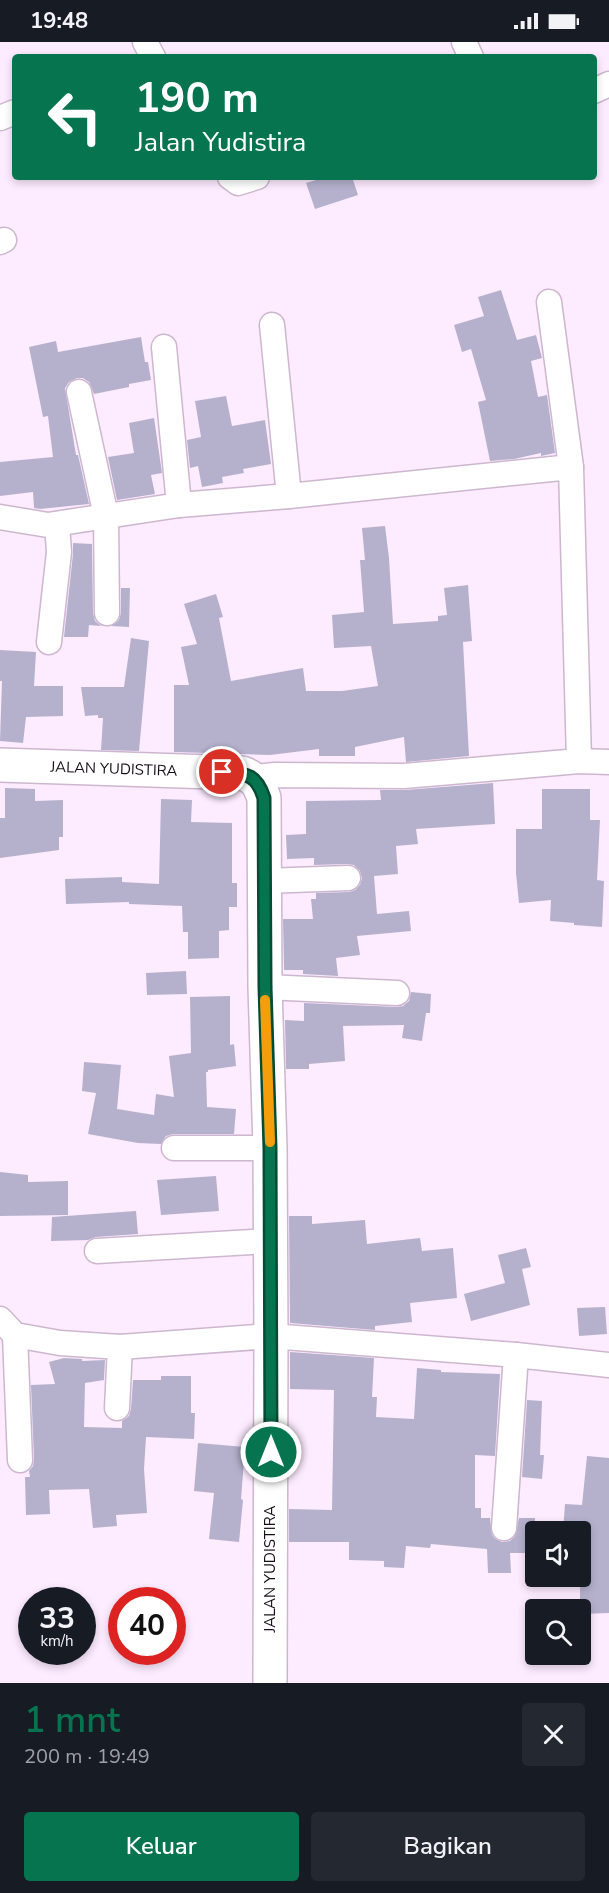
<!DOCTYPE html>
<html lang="id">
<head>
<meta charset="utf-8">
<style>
  :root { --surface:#171b24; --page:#242831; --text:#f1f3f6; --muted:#9ea1a6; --accent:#06754f }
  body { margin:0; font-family:"Nunito Sans",sans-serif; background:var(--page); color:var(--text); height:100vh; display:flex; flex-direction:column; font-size:22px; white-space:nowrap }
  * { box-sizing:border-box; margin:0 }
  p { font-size:20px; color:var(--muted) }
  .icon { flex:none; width:33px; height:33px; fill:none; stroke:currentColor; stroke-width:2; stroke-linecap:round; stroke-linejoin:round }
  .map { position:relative; height:1641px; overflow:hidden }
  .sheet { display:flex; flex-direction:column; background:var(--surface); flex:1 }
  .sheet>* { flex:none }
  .guide { position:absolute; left:12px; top:12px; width:585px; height:126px; border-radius:6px; box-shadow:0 3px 9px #0003; background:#06754f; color:#fff; overflow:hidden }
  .buttons { position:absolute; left:525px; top:1479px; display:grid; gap:12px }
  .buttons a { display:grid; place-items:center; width:66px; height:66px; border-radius:6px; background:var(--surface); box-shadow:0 3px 9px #0003; font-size:30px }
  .speed { position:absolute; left:18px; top:1545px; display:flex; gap:12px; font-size:30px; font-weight:700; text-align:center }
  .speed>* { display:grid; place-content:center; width:78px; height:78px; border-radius:50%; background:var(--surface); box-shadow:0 3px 9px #0003; line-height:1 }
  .speed small { font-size:15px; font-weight:400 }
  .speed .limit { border:9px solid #d22; background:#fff; color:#111 }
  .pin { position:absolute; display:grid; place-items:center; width:51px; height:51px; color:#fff; margin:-26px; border:3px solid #fff; border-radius:50%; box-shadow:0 2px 6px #0007 }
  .me { position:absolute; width:66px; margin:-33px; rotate:0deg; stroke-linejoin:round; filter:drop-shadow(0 0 4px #0008) }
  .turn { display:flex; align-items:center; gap:21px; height:126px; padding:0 24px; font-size:27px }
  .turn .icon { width:78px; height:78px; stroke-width:2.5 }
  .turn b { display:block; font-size:42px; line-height:51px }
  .round { display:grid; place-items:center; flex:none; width:63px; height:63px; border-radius:6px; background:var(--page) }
  .head { display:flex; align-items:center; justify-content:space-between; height:102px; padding:0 24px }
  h1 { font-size:36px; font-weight:600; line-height:45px; color:var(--accent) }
  .primary-button { display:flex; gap:12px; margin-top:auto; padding:12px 24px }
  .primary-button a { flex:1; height:69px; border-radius:6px; background:var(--accent); color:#fff; font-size:24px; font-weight:600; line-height:69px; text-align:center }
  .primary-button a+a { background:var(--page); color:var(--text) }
  .status { display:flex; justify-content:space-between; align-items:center; height:42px; padding:0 30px; background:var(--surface); direction:ltr }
  .status svg { height:16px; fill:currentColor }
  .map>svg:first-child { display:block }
  .building { fill:#b5b1cd }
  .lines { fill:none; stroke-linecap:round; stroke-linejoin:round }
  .street-casing { stroke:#cdb7cf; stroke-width:27 }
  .secondary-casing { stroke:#cdb7cf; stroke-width:36 }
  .street { stroke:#fff; stroke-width:24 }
  .secondary { stroke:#fff; stroke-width:33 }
  .route-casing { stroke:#044c33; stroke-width:15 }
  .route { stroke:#06754f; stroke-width:10 }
  .slow { stroke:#f59e0b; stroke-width:10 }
  .labels { text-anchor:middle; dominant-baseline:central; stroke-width:4.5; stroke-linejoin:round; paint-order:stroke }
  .street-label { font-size:15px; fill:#170f18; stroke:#fff }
</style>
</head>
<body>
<div class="status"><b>19:48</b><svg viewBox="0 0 49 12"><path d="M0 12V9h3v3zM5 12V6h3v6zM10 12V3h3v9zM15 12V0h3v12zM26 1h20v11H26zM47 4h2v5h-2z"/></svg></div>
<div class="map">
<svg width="609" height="1641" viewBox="0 0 609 1641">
  <rect width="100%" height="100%" fill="#fdebff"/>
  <!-- building -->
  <g class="building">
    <polygon points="326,135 352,135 358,153 315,167 306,141"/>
    <polygon points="501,248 517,298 536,293 542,316 531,319 538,355 547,353 555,411 541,414 541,411 514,417 490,419 478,360 486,358 471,307 462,310 454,283 484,274 478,255"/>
    <polygon points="141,295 145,320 148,320 151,338 129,342 129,345 94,352 89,340 83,336 77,336 69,340 65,346 76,413 78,413 89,462 40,467 34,466 33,450 0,454 0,420 53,415 48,374 43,375 29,305 56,299 58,310"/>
    <polygon points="226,354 232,384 265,378 271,422 243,427 244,431 222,435 223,441 202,445 198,424 190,426 187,398 201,395 195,359"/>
    <polygon points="154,376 162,431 151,433 155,452 117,458 108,415 134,411 129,381"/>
    <polygon points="385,484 389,516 393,582 438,579 438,574 447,573 444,546 468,543 472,599 463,600 469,714 406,720 404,695 355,705 355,714 319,714 319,707 270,713 174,710 174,643 189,643 181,605 197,602 184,562 216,552 223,575 219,576 231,639 303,626 306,649 342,649 378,644 371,604 334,606 332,573 364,570 360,518 365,518 362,486"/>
    <polygon points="73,501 92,502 93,571 95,579 101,584 89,583 88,595 64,595 73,512"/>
    <polygon points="121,546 130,546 129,585 111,584 119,578 121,571"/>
    <polygon points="131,596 149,599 139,709 101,708 103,676 98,676 98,673 85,674 81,645 124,645"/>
    <polygon points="0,608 36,610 34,644 63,644 63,674 26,675 23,701 0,699 2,639 0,639"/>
    <polygon points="493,741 495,782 416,787 418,802 396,804 398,832 374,834 377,872 409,869 411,889 357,894 360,913 336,916 338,934 303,932 303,928 284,928 283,877 313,877 311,857 316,857 316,851 349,850 355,848 360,843 362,836 360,829 354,823 347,822 314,823 314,816 287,817 286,793 306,792 306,759 381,758 380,748 405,748"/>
    <polygon points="5,746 35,747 35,759 63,758 63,795 59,795 59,808 0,816 0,776 5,776"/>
    <polygon points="542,747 590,747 590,778 600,778 597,838 604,839 602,885 574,883 574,881 550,879 551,858 519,861 516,831 516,787 542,787"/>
    <polygon points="161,757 192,758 191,780 232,781 232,841 237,841 237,865 229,865 229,888 219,889 219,916 188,917 188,890 183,890 182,864 129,862 129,860 66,862 65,837 122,835 122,840 159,842"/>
    <polygon points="186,929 187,952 147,953 146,931"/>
    <polygon points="411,950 431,952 430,971 426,971 422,999 402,996 404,983 343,984 345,1019 309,1022 309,1027 286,1027 285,978 304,979 304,961 397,965 403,964 409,959"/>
    <polygon points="230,954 230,1003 234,1002 236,1024 208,1028 208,1030 206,1030 207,1065 236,1067 234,1092 173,1092 166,1094 161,1102 138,1101 88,1092 96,1051 82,1049 84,1020 121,1023 117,1067 154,1073 156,1052 174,1055 169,1014 191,1011 190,955"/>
    <polygon points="0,1130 28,1133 28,1140 68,1139 68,1173 0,1174"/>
    <polygon points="216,1134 219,1169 161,1173 157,1138"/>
    <polygon points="136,1169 138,1192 96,1195 88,1198 51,1199 52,1175"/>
    <polygon points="289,1174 312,1174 312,1182 365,1178 367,1202 420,1196 422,1209 453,1206 457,1256 410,1261 412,1280 375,1284 375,1288 290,1281"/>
    <polygon points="526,1206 531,1225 522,1227 530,1263 471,1279 464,1252 505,1241 498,1213"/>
    <polygon points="605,1265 607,1292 579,1294 577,1266"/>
    <polygon points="290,1310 374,1316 372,1355 377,1355 376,1375 414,1377 417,1326 441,1328 441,1330 500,1332 495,1414 475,1413 475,1466 481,1466 481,1476 490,1476 492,1493 496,1497 502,1500 510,1499 515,1494 519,1476 535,1476 535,1511 510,1511 511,1531 488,1531 487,1507 431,1502 430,1506 406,1504 404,1526 384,1525 384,1519 349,1518 349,1500 289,1500 289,1467 332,1468 334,1348 290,1347"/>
    <polygon points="64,1316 82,1317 82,1319 105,1318 104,1338 85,1341 84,1385 122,1386 122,1379 129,1374 131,1367 133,1338 161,1338 161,1334 191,1334 191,1371 195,1371 194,1397 146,1395 144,1427 147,1471 116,1473 117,1484 93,1486 89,1447 49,1448 50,1472 26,1473 25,1435 30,1435 29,1429 33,1424 34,1417 31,1343 55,1342 49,1320"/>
    <polygon points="527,1358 542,1359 540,1413 544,1413 542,1437 522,1435"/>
    <polygon points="198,1401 245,1405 241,1457 243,1458 239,1500 209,1497 214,1451 194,1449"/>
    <polygon points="587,1414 609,1416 609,1571 580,1572 580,1490 563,1490 565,1462 582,1463"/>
  </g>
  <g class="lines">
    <!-- street casing -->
    <g class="street-casing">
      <g id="street">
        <polyline points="145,0 153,15"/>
        <polyline points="464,0 471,15"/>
        <polyline points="594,49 609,42"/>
        <polyline points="0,76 15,70"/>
        <polyline points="230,135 238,141 257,135"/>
        <polyline points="0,200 4,198"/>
        <polyline points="549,260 571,425"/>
        <polyline points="272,283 289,454"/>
        <polyline points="164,305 179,463"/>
        <polyline points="79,350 106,474 107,571"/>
        <polyline points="0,475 48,483 179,463 289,454 571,425 579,719"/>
        <polyline points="49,600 59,510 57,482"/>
        <polyline points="254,735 275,733 404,734 579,719 609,720"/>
        <polyline points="264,839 348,836"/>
        <polyline points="265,945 397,951"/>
        <polyline points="174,1106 270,1106"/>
        <polyline points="97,1209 269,1199"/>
        <polyline points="0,1277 15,1293 60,1301 120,1305 271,1294 516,1313 609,1323"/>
        <polyline points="15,1293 20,1418"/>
        <polyline points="117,1366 120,1305"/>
        <polyline points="504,1486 516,1313"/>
      </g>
    </g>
    <!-- secondary casing -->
    <g class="secondary-casing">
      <g id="secondary">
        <path id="s1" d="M0,723L242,731C256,736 259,742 264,756L265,945L270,1106L271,1294L270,1641"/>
      </g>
    </g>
    <!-- street -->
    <use href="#street" class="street"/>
    <!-- secondary -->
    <use href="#secondary" class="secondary"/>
  </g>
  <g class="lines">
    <!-- route casing -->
    <g class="route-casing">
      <path id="route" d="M222,730C246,732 256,731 264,756L265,945L270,1106L271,1410"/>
    </g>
    <!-- route -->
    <use href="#route" class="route"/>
    <!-- slow -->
    <polyline class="slow" points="265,958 270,1100"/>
  </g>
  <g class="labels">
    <!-- street labels -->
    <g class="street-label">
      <text stroke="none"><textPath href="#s1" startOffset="114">JALAN YUDISTIRA</textPath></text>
      <text transform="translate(270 1527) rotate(-90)">JALAN YUDISTIRA</text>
    </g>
  </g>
</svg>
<div class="buttons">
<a><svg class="icon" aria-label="sound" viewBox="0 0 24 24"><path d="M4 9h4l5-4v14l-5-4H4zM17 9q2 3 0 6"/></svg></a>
<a><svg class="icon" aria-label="search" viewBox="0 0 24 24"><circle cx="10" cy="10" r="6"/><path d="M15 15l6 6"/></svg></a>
</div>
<div class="speed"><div>33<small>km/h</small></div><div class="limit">40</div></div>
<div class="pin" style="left:222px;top:730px;background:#d93025"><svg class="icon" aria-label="arrive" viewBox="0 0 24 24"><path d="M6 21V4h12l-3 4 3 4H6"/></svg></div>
<svg class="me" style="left:271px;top:1410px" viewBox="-20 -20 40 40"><circle r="17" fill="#06754f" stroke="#fff" stroke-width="3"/><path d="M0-11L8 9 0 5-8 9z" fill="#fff"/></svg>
<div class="guide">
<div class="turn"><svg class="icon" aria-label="left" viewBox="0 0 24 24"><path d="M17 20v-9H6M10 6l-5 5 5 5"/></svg><div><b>190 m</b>Jalan Yudistira</div></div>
</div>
</div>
<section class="sheet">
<div class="head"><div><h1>1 mnt</h1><p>200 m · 19:49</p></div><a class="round"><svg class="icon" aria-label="close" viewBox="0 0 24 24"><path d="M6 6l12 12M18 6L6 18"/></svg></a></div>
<div class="primary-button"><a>Keluar</a><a>Bagikan</a></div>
</section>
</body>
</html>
